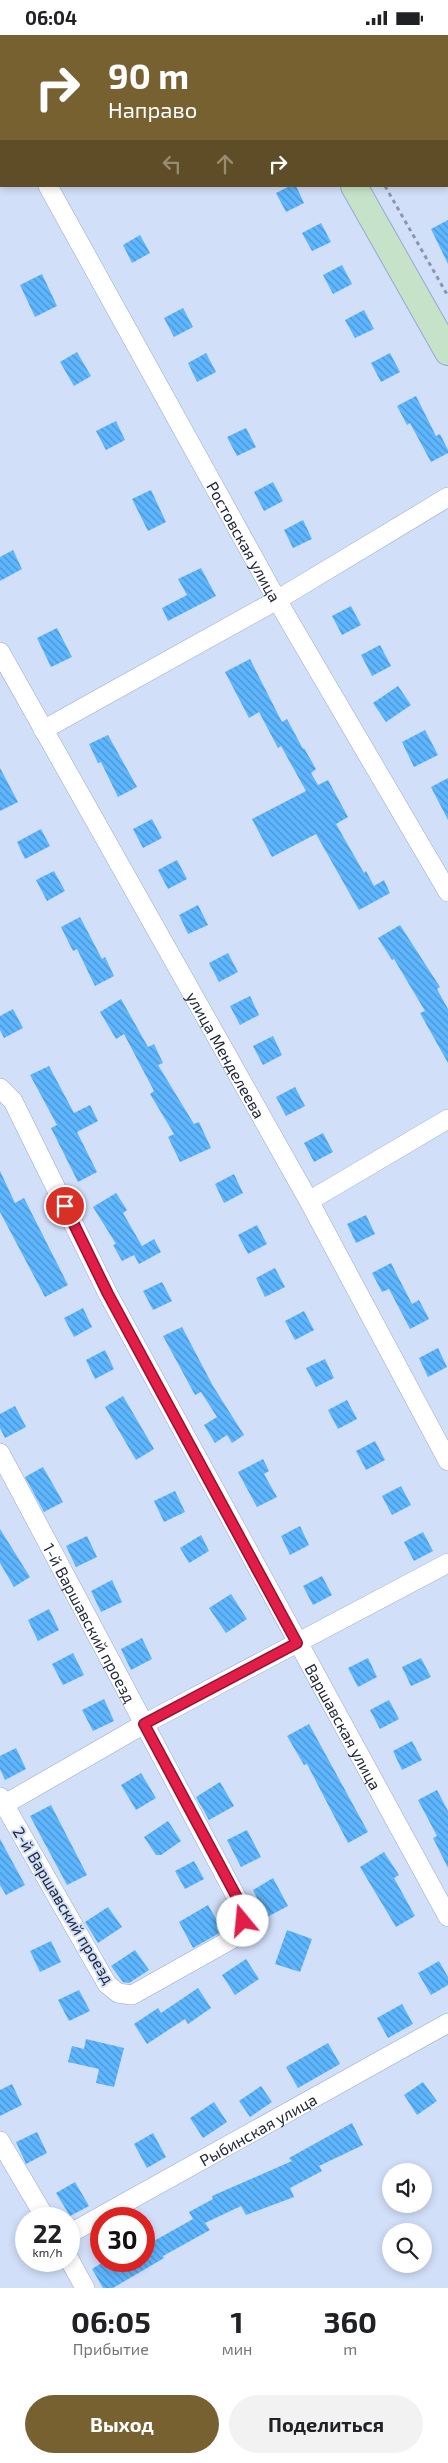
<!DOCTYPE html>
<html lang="ru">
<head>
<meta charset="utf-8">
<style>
  :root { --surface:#fff; --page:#f2f2f2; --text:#202124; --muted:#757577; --accent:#776131 }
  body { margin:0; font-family:"Exo 2",sans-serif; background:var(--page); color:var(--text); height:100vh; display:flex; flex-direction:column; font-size:19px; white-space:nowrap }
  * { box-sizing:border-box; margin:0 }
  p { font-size:16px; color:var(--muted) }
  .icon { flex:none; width:28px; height:28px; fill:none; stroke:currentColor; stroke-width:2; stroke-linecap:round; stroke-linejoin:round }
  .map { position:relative; height:2253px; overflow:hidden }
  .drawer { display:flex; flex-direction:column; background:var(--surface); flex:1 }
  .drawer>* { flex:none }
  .hud { position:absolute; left:0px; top:0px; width:449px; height:152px; box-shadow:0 2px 8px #0003; background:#776131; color:#fff; overflow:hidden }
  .buttons { position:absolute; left:382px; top:2128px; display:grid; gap:10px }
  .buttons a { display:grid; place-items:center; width:50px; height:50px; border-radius:50%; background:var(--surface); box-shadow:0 2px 8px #0003; font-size:25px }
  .speed { position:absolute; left:15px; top:2172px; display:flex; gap:10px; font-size:25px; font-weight:700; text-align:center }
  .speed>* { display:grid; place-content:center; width:65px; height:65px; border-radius:50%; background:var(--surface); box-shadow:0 2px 8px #0003; line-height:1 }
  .speed small { font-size:12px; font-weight:400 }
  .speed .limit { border:8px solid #d22; background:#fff; color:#111 }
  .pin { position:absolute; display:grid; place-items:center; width:42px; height:42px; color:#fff; margin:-21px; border:2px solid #fff; border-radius:50%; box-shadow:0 1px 5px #0007 }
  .me { position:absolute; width:55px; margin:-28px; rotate:343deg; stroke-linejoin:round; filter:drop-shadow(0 0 4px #0008) }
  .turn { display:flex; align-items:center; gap:18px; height:105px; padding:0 25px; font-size:22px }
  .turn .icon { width:65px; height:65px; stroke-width:2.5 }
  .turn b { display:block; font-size:35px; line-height:42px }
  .lanes { display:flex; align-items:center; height:48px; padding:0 25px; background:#0003; justify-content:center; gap:25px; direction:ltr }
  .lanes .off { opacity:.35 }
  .eta { display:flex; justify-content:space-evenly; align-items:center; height:85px; text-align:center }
  .eta b { font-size:30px; font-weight:700; line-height:35px }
  .cta { display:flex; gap:10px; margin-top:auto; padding:10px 25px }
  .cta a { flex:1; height:58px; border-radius:30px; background:var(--accent); color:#fff; font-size:20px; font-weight:700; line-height:58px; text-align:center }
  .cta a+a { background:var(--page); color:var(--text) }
  .status { display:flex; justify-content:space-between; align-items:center; height:35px; padding:0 25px; background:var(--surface); direction:ltr }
  .status svg { height:14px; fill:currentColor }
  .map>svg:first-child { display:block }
  .building { fill:url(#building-back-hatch) }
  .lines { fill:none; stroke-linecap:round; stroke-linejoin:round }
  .street-casing { stroke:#96a9d3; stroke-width:20 }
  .secondary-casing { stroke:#96a9d3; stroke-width:28 }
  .path { stroke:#8b96ac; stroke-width:3; stroke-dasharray:4 4; stroke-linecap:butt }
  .street { stroke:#fff; stroke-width:19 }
  .secondary { stroke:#c6e3c9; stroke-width:26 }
  .route-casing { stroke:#92132f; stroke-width:12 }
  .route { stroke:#e11d48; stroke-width:9 }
  .labels { text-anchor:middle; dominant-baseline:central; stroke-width:4; stroke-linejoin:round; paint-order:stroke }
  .street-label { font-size:16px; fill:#22293a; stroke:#d2dff9 }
</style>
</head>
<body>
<div class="status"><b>06:04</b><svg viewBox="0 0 49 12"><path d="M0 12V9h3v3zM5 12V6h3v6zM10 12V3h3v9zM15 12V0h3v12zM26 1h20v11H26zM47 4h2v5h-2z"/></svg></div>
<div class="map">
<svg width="448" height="2253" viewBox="0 0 448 2253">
  <defs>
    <pattern id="building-back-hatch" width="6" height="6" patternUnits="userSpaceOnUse" patternTransform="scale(1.25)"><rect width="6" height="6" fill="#5db6fe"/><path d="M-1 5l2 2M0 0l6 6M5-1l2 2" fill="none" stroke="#4c94cf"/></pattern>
  </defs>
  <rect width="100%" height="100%" fill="#d2dff9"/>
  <!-- building -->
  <g class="building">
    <polygon points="290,151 296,151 304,168 286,177 276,158"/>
    <polygon points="448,185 448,229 431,194"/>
    <polygon points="321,188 331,207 312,216 302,198"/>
    <polygon points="140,200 150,218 132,228 123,210"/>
    <polygon points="342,230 352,249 333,259 323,240"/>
    <polygon points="42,239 57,271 35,282 20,250"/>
    <polygon points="183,273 193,292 174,302 164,283"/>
    <polygon points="364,275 374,294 355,303 345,285"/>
    <polygon points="77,317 91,341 74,351 60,327"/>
    <polygon points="206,318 216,337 197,347 188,328"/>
    <polygon points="390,318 400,337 381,347 371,328"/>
    <polygon points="416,361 436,401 440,399 448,415 448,418 431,427 410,388 407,390 397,371"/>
    <polygon points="116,386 125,405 106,415 96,396"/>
    <polygon points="246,393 256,412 237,421 227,402"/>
    <polygon points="273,447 283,466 264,476 254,457"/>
    <polygon points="151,455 166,487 148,496 132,464"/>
    <polygon points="303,485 312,504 293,513 284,495"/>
    <polygon points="13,515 22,534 0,546 0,522"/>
    <polygon points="201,533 216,561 168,586 162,573 187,560 178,544"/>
    <polygon points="351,571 361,590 342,600 332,581"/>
    <polygon points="57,593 72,622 51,632 37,603"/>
    <polygon points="380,610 391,631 372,641 361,620"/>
    <polygon points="250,624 282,687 287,684 303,714 304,713 316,734 311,738 318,750 328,745 348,782 336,789 364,838 366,836 374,851 384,845 390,858 359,875 316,799 272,822 252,784 306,756 281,711 278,713 259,677 249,683 225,637"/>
    <polygon points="398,651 411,670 386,687 373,668"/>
    <polygon points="425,695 438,720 414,732 402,707"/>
    <polygon points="108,700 137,752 118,762 101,727 98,728 89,709"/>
    <polygon points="0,733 18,767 0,776"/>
    <polygon points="448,743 448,785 431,752"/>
    <polygon points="152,784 162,803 143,813 133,794"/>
    <polygon points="41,794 50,811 25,824 17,807"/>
    <polygon points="177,825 187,844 168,854 158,835"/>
    <polygon points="54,836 65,856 47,866 36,845"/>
    <polygon points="198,870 208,890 188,899 179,880"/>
    <polygon points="80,882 102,924 105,922 114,941 95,951 77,914 73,916 61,892"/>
    <polygon points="400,890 440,952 437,954 448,974 448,1028 420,978 425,976 394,924 392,925 378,903"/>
    <polygon points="228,918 238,937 219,947 209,928"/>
    <polygon points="250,961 259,980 240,990 230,971"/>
    <polygon points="121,964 148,1012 154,1009 163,1028 158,1030 194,1089 199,1087 211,1113 180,1127 168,1102 174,1099 150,1059 154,1056 124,999 116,1004 100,977"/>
    <polygon points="13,974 23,993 4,1003 0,995 0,981"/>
    <polygon points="273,1001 282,1020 263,1030 253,1011"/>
    <polygon points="49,1031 74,1078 90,1070 98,1086 77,1097 97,1137 78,1147 51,1093 57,1090 30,1040"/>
    <polygon points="295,1052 305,1071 286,1081 276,1062"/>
    <polygon points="323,1098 333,1117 314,1127 304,1108"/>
    <polygon points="0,1136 15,1168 24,1163 68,1250 45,1262 0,1177"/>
    <polygon points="234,1139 243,1158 224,1168 215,1149"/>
    <polygon points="116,1158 127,1175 123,1178 142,1211 154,1204 161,1217 139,1229 134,1220 122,1226 113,1210 116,1209 93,1172"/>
    <polygon points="366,1180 375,1199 356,1208 347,1189"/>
    <polygon points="257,1190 267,1209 248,1219 238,1200"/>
    <polygon points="391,1228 412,1269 419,1265 429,1284 410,1294 389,1254 382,1257 372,1238"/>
    <polygon points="275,1233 285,1252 265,1262 256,1243"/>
    <polygon points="162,1247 172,1266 153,1275 143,1256"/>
    <polygon points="83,1273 92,1292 74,1302 64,1283"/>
    <polygon points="304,1276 314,1295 295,1305 285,1286"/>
    <polygon points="182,1292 213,1351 244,1400 232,1408 227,1400 215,1408 204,1390 217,1382 201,1357 195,1360 163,1301"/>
    <polygon points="438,1313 447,1332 428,1342 419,1323"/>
    <polygon points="105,1315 114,1334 95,1344 86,1325"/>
    <polygon points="325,1324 334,1343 316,1352 306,1333"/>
    <polygon points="123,1361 154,1414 136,1425 105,1372"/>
    <polygon points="347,1365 357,1384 338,1394 328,1375"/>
    <polygon points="15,1371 26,1392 5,1403 0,1393 0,1379"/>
    <polygon points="375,1406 385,1425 366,1435 356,1416"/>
    <polygon points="263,1424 269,1436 264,1439 277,1462 257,1472 238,1437"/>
    <polygon points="43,1432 63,1467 44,1477 25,1442"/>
    <polygon points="401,1451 411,1470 392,1480 382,1461"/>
    <polygon points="175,1456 185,1477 164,1487 154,1466"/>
    <polygon points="300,1491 309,1510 290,1520 281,1501"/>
    <polygon points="0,1494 30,1542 14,1552 0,1528"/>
    <polygon points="423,1497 433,1516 414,1526 404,1507"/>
    <polygon points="201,1500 209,1516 189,1528 180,1513"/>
    <polygon points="87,1501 97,1522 76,1532 66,1511"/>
    <polygon points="322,1541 332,1560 313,1570 303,1551"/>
    <polygon points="112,1545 122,1567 101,1577 91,1556"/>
    <polygon points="231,1559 247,1584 226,1598 209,1573"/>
    <polygon points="49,1574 59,1595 38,1606 28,1585"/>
    <polygon points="142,1603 152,1624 131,1635 121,1614"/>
    <polygon points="73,1618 84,1640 63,1650 52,1629"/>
    <polygon points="368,1623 377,1642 358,1652 348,1633"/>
    <polygon points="421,1623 431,1642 411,1651 402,1632"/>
    <polygon points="104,1664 114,1686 93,1696 82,1675"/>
    <polygon points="389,1665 399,1684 380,1694 370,1675"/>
    <polygon points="309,1689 368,1797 348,1808 307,1729 304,1730 287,1701"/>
    <polygon points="412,1706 422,1725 402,1735 393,1716"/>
    <polygon points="16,1713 26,1734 5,1745 0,1734 0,1721"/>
    <polygon points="141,1738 156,1763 136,1775 121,1750"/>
    <polygon points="220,1747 234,1771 209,1785 196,1762"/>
    <polygon points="437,1755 448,1776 448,1833 433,1803 437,1801 418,1765"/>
    <polygon points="51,1770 87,1840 67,1850 30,1781"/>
    <polygon points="168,1786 181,1806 161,1820 156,1820 144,1802"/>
    <polygon points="247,1795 261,1822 241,1832 227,1805"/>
    <polygon points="0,1804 25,1850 6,1860 0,1850"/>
    <polygon points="384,1817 399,1840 394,1843 415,1881 396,1892 360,1832"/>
    <polygon points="194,1826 204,1844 185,1854 175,1836"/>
    <polygon points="273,1843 288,1871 267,1882 253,1855"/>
    <polygon points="208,1870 223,1896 193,1913 179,1887"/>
    <polygon points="108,1872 122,1892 98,1908 85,1887"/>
    <polygon points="287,1895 312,1904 300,1937 275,1929"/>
    <polygon points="51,1906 61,1927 40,1937 30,1916"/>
    <polygon points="135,1915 149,1935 129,1948 123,1947 111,1931"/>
    <polygon points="246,1924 259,1944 235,1960 222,1940"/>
    <polygon points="439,1926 448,1942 448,1950 431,1960 418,1938"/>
    <polygon points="198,1953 211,1973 188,1989 185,1984 147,2009 134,1989 158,1973 161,1978"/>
    <polygon points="79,1955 90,1976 69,1986 58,1965"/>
    <polygon points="402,1969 413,1989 388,2003 377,1983"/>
    <polygon points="86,2004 124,2013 114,2052 96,2048 99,2034 68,2027 72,2011 84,2014"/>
    <polygon points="328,2008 340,2029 298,2053 286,2032"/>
    <polygon points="423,2047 437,2066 417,2080 404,2060"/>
    <polygon points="12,2049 22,2070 0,2081 0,2055"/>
    <polygon points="261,2051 272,2067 250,2082 239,2066"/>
    <polygon points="214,2067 227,2087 203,2103 190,2083"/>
    <polygon points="352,2088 363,2110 319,2131 322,2136 290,2153 294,2162 246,2180 241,2171 205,2188 210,2195 163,2221 164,2223 113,2253 103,2253 92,2234 105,2226 144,2226 144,2188 154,2206 193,2184 189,2177 213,2164 212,2161 292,2126 289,2123"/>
    <polygon points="37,2097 47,2118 26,2129 16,2107"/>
    <polygon points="153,2098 166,2122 147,2133 134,2109"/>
    <polygon points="75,2147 89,2171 70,2181 56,2158"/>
  </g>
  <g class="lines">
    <!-- street casing -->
    <g class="street-casing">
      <g id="street">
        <polyline points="0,91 1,91"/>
        <path id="s1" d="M48,151L277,565L448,857"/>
        <path id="s2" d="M0,617L309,1166L448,1426"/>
        <polyline points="43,695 277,565 448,462"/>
        <path id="s3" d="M0,1053L13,1066L108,1259L448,1882"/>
        <polyline points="309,1166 448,1084"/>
        <path id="s4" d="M0,1418L240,1869C243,1886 244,1889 232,1904L132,1960L118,1958L107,1949L0,1762"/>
        <polyline points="0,1772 144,1689 448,1528"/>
        <polyline points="0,2106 46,2184"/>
        <path id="s5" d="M69,2199L448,1988"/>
        <polyline points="69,2224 85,2253"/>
      </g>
    </g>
    <!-- secondary casing -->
    <g class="secondary-casing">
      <g id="secondary">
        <polyline points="269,0 269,1"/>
        <polyline points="354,151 448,317"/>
      </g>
    </g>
    <!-- path -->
    <g class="path">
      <polyline points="300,0 301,1"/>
      <polyline points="385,151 448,261"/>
    </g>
    <!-- street -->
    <use href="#street" class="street"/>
    <!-- secondary -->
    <use href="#secondary" class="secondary"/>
  </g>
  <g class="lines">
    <!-- route casing -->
    <g class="route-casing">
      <polyline id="route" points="65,1171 108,1259 297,1608 144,1689 240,1868 243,1886"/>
    </g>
    <!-- route -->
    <use href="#route" class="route"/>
  </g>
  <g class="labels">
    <!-- street labels -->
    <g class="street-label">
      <text stroke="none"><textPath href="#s1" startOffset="406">Ростовская улица</textPath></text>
      <text stroke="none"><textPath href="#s2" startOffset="462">улица Менделеева</textPath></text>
      <text stroke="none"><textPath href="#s4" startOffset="192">1-й Варшавский проезд</textPath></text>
      <text stroke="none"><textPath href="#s3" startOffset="726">Варшавская улица</textPath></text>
      <text transform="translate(64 1870) rotate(59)">2-й Варшавский проезд</text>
      <text stroke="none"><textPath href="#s5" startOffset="216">Рыбинская улица</textPath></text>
    </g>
  </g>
</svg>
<div class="buttons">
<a><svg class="icon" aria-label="sound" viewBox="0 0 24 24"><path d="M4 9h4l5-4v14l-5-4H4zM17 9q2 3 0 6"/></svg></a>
<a><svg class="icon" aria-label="search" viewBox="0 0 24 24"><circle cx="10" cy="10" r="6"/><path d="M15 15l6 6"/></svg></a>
</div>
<div class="speed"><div>22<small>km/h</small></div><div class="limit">30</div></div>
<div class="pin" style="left:65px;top:1171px;background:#d93025"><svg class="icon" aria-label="arrive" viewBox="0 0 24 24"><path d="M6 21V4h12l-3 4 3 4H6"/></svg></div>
<svg class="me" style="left:243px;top:1886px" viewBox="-20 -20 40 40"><circle r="19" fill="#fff"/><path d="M0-13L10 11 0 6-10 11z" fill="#e11d48"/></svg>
<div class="hud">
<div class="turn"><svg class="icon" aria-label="right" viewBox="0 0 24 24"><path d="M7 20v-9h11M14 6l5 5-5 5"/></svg><div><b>90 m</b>Направо</div></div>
<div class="lanes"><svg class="icon off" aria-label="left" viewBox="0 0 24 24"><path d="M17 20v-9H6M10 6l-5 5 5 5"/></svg><svg class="icon off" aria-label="ahead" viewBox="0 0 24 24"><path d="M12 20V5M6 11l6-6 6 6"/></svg><svg class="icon" aria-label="right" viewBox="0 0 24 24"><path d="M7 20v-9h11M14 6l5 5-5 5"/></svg></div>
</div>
</div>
<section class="drawer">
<div class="eta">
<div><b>06:05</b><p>Прибытие</p></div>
<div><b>1</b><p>мин</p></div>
<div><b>360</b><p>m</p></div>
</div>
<div class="cta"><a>Выход</a><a>Поделиться</a></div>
</section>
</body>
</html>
